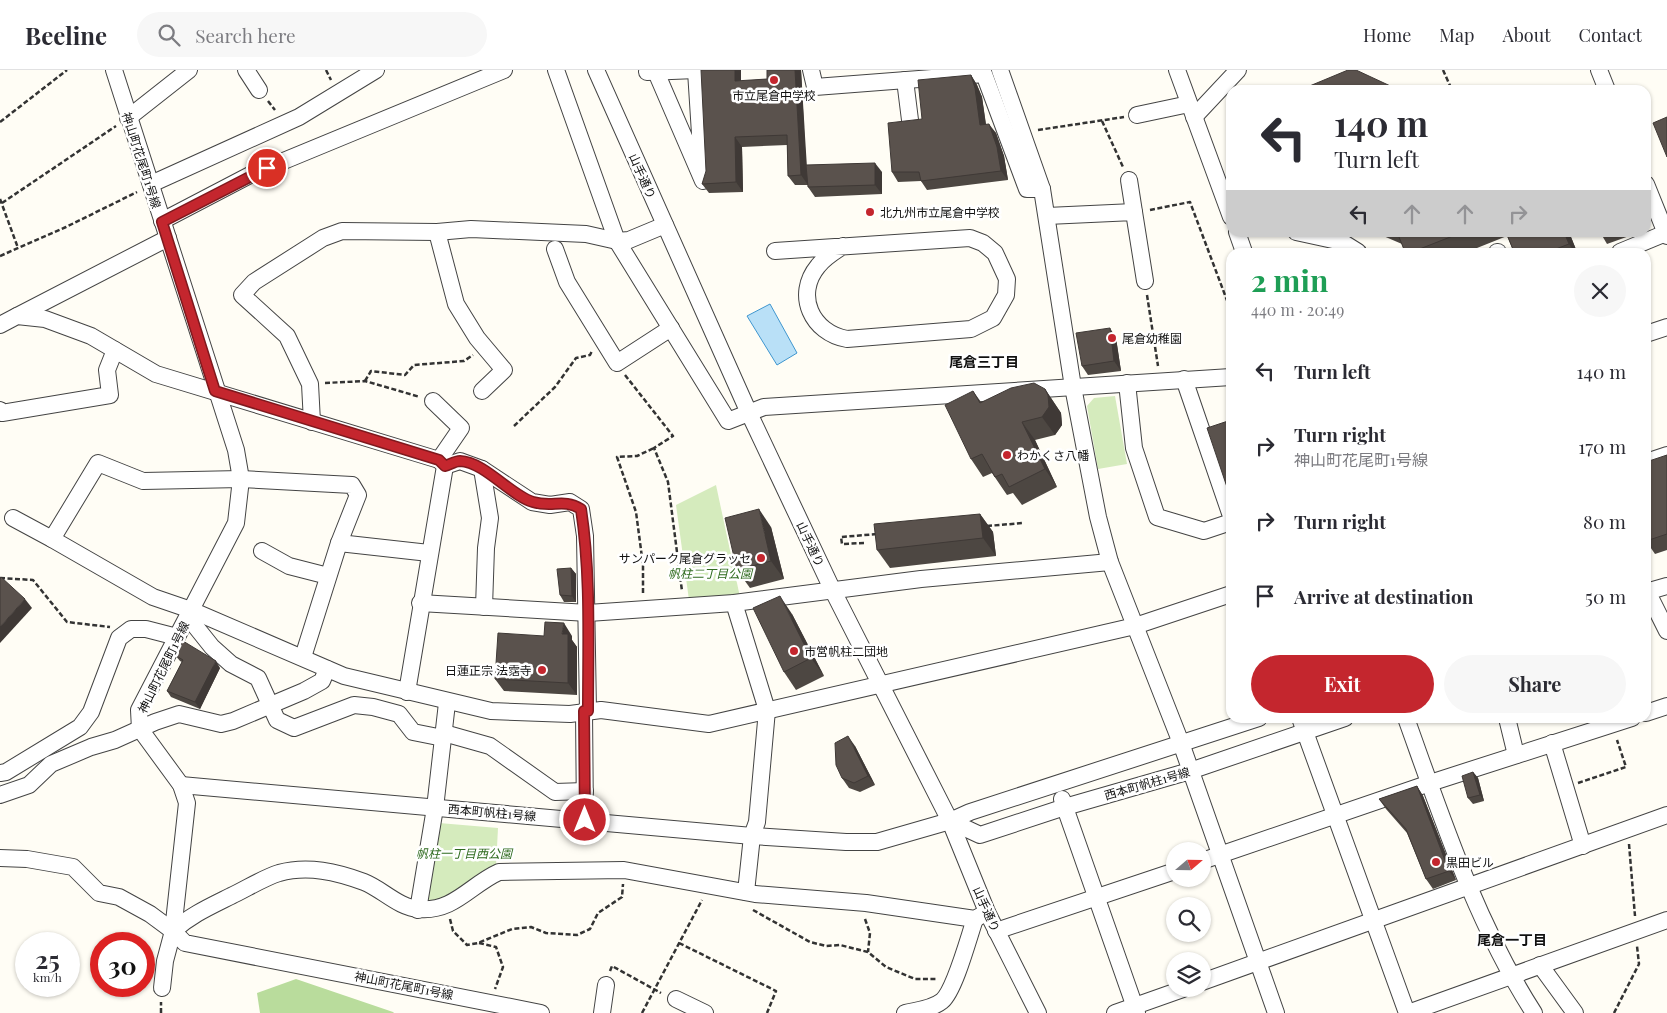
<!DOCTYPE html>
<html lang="en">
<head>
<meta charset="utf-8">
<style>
  :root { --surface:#fff; --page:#f7f7f7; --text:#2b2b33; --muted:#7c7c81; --line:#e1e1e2; --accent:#c4262e }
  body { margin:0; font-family:"Playfair Display","Noto Sans JP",serif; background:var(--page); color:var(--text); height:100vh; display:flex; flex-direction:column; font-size:19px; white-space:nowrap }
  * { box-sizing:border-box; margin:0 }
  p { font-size:16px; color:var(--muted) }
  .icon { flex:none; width:28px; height:28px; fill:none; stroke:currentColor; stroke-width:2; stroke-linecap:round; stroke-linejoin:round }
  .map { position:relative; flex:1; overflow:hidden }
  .details { position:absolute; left:1226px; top:178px; width:425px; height:475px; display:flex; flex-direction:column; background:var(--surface); border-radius:15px; box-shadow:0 1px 4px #0004 }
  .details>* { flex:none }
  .hud { position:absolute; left:1226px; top:15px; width:425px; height:152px; border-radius:15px; box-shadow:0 1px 4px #0004; background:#fff; color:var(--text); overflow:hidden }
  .needle { width:32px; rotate:70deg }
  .fabs { position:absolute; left:1166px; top:772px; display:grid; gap:10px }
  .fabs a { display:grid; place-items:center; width:45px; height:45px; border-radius:50%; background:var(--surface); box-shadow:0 1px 4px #0004; font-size:25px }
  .speed { position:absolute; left:15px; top:862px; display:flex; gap:10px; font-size:25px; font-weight:700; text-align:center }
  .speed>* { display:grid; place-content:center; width:65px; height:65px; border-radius:50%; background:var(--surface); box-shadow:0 1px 4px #0004; line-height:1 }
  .speed small { font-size:12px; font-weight:400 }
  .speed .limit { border:8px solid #d22; background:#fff; color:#111 }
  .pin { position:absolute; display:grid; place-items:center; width:42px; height:42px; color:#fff; margin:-21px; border:2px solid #fff; border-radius:50%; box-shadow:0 1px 5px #0007 }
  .me { position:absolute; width:55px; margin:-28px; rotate:0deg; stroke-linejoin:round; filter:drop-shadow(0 0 4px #0008) }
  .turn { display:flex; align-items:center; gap:18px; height:105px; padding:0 25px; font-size:22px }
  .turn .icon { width:65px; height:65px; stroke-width:2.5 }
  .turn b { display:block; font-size:35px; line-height:42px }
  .lanes { display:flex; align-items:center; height:48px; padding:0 25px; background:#0003; justify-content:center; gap:25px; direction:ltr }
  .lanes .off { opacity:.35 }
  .round { display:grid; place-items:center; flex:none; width:52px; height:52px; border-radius:26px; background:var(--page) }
  .headline { display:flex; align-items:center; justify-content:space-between; height:85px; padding:0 25px }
  h1 { font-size:30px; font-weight:700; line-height:38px; color:#1e9e55 }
  .action { display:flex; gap:10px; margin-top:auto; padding:10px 25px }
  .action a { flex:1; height:58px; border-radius:30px; background:var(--accent); color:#fff; font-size:20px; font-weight:700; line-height:58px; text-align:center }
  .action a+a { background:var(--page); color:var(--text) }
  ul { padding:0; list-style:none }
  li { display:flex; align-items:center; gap:15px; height:75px; padding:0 25px }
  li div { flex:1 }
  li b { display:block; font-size:19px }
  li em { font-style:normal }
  header { display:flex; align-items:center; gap:30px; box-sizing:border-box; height:70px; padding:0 25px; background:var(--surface); border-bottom:1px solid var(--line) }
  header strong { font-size:24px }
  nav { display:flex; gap:28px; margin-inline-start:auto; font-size:18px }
  .search { width:350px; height:45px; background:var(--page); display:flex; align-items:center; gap:12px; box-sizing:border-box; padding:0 18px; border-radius:28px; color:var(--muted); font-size:19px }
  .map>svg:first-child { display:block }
  .green { fill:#d5ebbd }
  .forest { fill:#b9dc9c }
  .water { fill:#b9e0f7; stroke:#3f96cf }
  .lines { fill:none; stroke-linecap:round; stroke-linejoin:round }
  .minor-casing { stroke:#444; stroke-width:18 }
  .path { stroke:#333; stroke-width:2.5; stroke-dasharray:5 2.5; stroke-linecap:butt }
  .minor { stroke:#fff; stroke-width:16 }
  .wall { fill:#4d4742 }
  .shaded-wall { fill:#3f3936 }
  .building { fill:#5a524d; stroke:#3f3936 }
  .route-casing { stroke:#7f191e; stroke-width:12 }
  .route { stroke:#c4262e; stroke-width:9 }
  .poi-dot { fill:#c4262e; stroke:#fff; stroke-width:2 }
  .labels { text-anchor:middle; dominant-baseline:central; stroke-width:5; stroke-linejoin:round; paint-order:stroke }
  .poi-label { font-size:12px; fill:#111; stroke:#fff; text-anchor:start }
  .street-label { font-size:12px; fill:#111; stroke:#fff }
  .park-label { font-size:12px; font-style:italic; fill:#2f6b1f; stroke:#fff }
  .neighbourhood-label { font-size:14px; font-weight:bold; fill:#111; stroke:#fff }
</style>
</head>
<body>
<header>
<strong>Beeline</strong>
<div class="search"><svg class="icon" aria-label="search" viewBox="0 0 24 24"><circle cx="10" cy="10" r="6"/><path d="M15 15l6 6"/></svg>Search here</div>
<nav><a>Home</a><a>Map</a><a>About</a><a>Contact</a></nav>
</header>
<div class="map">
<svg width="1667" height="943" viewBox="0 0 1667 943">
  <rect width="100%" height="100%" fill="#fffdf5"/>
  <!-- green -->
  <g class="green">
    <polygon points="1115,326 1127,394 1098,399 1087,336 1094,328"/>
    <polygon points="716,415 740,527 689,530 676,435"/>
    <polygon points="439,753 498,758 496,796 444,831 428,832"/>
  </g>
  <!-- forest -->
  <polygon class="forest" points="296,909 393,942 394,943 260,943 257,923"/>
  <!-- water -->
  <polygon class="water" points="770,234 797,283 777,295 747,246"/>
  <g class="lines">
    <!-- minor casing -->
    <g class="minor-casing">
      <g id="minor">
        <polyline points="114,0 236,380 241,409 236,453 139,640 140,659 181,715 187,733 173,861 185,873 541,943"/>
        <polyline points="246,0 259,20"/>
        <polyline points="556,0 617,171 728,351 764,337 1231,307"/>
        <polyline points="596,0 749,343 833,521 950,751 987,842 1038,943"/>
        <polyline points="811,0 815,17 984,4 1027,119 1042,119"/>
        <polyline points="1000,0 1042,119 1073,317 1098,447 1110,492 1181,673 1276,943"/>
        <polyline points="1177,0 1231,147"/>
        <polyline points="1599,0 1607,20"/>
        <polyline points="647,2 696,0"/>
        <polyline points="656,2 703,111 696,1"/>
        <polyline points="905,10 910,50"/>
        <polyline points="1137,45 1189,34"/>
        <polyline points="1194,47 1238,0"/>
        <polyline points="128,48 189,0"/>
        <polyline points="1129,110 1134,142"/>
        <polyline points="151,114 299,47 376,0"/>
        <polyline points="1646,114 1667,166"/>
        <polyline points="1047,146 1134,142 1145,211"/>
        <polyline points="162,151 252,104 504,0"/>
        <polyline points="437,162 456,234 477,268 504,300 482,321"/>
        <polyline points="1237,162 1244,182"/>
        <polyline points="1296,162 1342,172 1358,182"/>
        <polyline points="555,179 567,212 617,293 671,258"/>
        <path d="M775,181L970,168L983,173L995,183L1007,209L1006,225L993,248L971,259L847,269C812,263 794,225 818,196C825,187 834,182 843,176"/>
        <polyline points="1497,182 1498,182"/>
        <polyline points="1620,182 1666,163"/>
        <polyline points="17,246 168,168"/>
        <polyline points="0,255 17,246 45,249 91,266 156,304 439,390 445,396 407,622"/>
        <polyline points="1646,264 1667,257"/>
        <polyline points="1184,309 1231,446"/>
        <polyline points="1127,313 1134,378 1157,447 1204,461 1231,452"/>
        <polyline points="433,331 461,358 439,390"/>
        <polyline points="0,340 2,343 110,325 107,300 115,280"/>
        <polyline points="312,352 310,314 287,266 242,225 254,212 323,168 342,161 437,162 471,159 586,164 617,171 629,170 665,155"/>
        <polyline points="1646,392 1667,385"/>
        <polyline points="445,396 460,391 482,399 532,432 550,435 570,432 581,439 585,466 588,641"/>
        <polyline points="482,399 490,448 486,478 484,537"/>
        <polyline points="13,448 52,469 98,393 143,411 241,409 352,415 358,425 339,473 303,587"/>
        <polyline points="52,469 153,527 191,540 344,606 491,641 570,644 601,640 709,654 1135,556 1231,524"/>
        <polyline points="339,473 429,483"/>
        <polyline points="262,481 289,496 328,506"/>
        <polyline points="1646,519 1667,561"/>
        <polyline points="1646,522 1667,516"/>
        <polyline points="420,533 588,543 734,533 921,509 1110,492"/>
        <polyline points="734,533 767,640 757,752 752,766 746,822"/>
        <polyline points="188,547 212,577 231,594 258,608 277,650 294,658 354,635 373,637 399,644 413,662 443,668"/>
        <polyline points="584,641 585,751"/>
        <polyline points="1646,643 1667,636"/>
        <polyline points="1300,648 1407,943"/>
        <path d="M1406,648C1442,748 1476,853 1534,943"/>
        <polyline points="1507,648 1516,685"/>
        <polyline points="444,663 490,676 555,722 585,721"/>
        <polyline points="1552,673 1583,776"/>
        <polyline points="0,703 6,702 80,657 91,642 119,568 131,559 146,559 177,567"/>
        <polyline points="181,715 752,766 846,772 877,772 950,751 970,742 1259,648"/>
        <polyline points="0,725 29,715 51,694 91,677 115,670 155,652 179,644 221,654 233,651 304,621 322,611 327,599"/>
        <polyline points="1062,729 1137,943"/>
        <polyline points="950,751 980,765 1065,737 1190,701 1345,648"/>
        <path d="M0,788L27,789L73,797L99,823L119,827L150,844L173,861C191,845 209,837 231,826C246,819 263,808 279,803C308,795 337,802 364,812C382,819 399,838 419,839C454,842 470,815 499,802L624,800L755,824L866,833L975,849L987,842"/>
        <polyline points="1202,791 1430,713 1632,648"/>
        <polyline points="418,840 435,738 447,633"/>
        <polyline points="996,861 1175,801"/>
        <polyline points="1540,895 1575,943"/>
        <polyline points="1202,912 1667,745"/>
        <polyline points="162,918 165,891 173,861"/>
        <polyline points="676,929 705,943"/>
        <polyline points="602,943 606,915"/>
        <path d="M905,943C918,940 932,939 942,931C955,920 969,866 975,849"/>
        <polyline points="1115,943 1183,919"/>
        <polyline points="1408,943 1667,850"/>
      </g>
    </g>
    <!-- path -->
    <g class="path">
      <polyline points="326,0 331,10"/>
      <polyline points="1443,0 1452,20"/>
      <polyline points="268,31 275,40"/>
      <polyline points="1102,51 1123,97"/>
      <polyline points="0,52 67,0"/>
      <polyline points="1038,60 1124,47"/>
      <polyline points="0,129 18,178"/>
      <polyline points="2,133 116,56"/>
      <polyline points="1150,140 1190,132 1231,241"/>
      <polyline points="0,186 66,157 137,122"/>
      <polyline points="1147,225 1158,296"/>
      <polyline points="625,305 673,366 654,378 668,412 682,521"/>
      <polyline points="365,311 371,301 405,305 414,295 464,291 473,285"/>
      <polyline points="325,313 365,311 420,327"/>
      <polyline points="514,356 555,317 576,288 590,285 592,281"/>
      <polyline points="987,456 1023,453"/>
      <polyline points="864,473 842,474 841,467 877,464"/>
      <polyline points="0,508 33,510 67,552 110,557"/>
      <polyline points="643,523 643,495 636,442 617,387 637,386 654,378"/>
      <polyline points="1578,713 1626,697 1617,670"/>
      <polyline points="1629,774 1635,846"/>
      <polyline points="753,840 810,872 826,876 840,875 868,882 886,897 915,909 937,909"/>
      <polyline points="450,849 453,861 467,875 478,873 512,859 531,857 546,863 577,865 590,859 598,843 622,827 623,814"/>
      <polyline points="865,849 870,863 868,882"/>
      <polyline points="479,873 496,877 503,897 495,919"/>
      <polyline points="679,873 776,921 767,943"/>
      <polyline points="610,901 612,896 661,923"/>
      <polyline points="161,943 161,932"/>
      <polyline points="642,943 702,830"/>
      <polyline points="1614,943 1639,894 1637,876"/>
    </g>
    <!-- minor -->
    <use href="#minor" class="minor"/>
  </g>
  <!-- wall -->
  <g class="wall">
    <polygon points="767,0 801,0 806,95 882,102 882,124 815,127 808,117 808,115 795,115 788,106 787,75 742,77 743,122 709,123 702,114 741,11 767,9"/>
    <polygon points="971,5 977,15 982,27 986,54 996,63 1004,86 1008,110 927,120 921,111 898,112 892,102"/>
    <polygon points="1374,162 1569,162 1577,182 1514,182 1507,166 1467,182 1405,182 1402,174"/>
    <polygon points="1600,162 1631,162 1632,165 1607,174"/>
    <polygon points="1116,268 1121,301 1088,305 1082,296"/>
    <polygon points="1045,319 1061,343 1062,355 1055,365 1035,370 1057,417 1022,435 1013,423 1007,425 992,403 983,407 971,389 973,321 981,332"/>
    <polygon points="1667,385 1667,480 1655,484 1646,471"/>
    <polygon points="980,444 993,462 996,486 890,498 877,480"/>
    <polygon points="771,457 784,509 750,518 737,500"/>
    <polygon points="571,498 576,504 576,532 564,532 560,525"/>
    <polygon points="792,544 824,606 796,620 784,602"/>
    <polygon points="544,566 572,566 572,570 577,577 577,625 504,621 495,609"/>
    <polygon points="175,585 220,598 200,639 171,627 167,621 182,592 180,591"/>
    <polygon points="855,676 875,715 860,722 849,718 842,708"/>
    <polygon points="1473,702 1478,708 1484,731 1473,734 1468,728"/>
    <polygon points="1417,716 1423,726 1456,810 1433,819 1426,809 1407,763 1386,739 1379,729"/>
  </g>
  <!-- shaded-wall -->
  <g class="shaded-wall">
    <polygon points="735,0 741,0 741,21 735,11"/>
    <polygon points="795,0 801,0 808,115 801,105"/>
    <polygon points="971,5 977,15 982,27 987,64 980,55"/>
    <polygon points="989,54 996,63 1004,86 1008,110 1001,101"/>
    <polygon points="735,67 742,77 743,122 736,112"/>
    <polygon points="875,93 882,102 882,124 875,115"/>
    <polygon points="1564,162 1569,162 1577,182 1575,182 1569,174"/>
    <polygon points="1110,258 1116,268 1121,301 1114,291"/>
    <polygon points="1045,319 1061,343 1062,355 1055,365 1042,347"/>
    <polygon points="1022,352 1035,370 1057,417 1045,399"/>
    <polygon points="759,439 771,457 784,509 771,491"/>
    <polygon points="980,444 993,462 996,486 983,468"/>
    <polygon points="571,498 576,504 576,532 572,526"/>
    <polygon points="780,526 792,544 824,606 811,588"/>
    <polygon points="25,529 32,538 0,573 0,557"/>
    <polygon points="564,553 572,566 572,570 577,577 577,625 568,613 562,564"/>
    <polygon points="216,591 220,598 200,639 195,632"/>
    <polygon points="848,666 855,676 875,715 868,706"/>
    <polygon points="1473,702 1478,708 1484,731 1480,725"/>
    <polygon points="1417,716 1423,726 1456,810 1449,801"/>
  </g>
  <!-- building -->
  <g class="building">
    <polygon points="701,0 735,0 735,11 767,9 767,0 795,0 801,105 788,106 787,65 735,67 736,112 702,114 706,101"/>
    <polygon points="1348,0 1356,0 1399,20 1300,20"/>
    <polygon points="971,5 975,18 980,55 989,54 997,77 1001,101 921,111 919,102 892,102 888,53 922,49 918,10"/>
    <polygon points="1667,47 1667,87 1653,53"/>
    <polygon points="875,93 875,115 808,117 806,95"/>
    <polygon points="1397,162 1463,162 1412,182 1405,182"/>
    <polygon points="1506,162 1564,162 1569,174 1548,182 1514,182"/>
    <polygon points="1110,258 1114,291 1082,296 1076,263"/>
    <polygon points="1034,313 1045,319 1048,325 1049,337 1042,347 1022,352 1045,399 1009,417 1002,404 995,407 982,384 971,389 945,335 973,321 980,333 1011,318"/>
    <polygon points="1231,350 1231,422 1229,423 1207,358"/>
    <polygon points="1667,385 1667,464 1646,471 1646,392"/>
    <polygon points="759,439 771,491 737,500 725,448"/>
    <polygon points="980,444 983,468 877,480 874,454"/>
    <polygon points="571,498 572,526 560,525 557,499"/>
    <polygon points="1,507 25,529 0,557 0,509"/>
    <polygon points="780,526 811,588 784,602 753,538"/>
    <polygon points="545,552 564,553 562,564 568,564 568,613 495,609 498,563 544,566"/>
    <polygon points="183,571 216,591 195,632 167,621 183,590 175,585"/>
    <polygon points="848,666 868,706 854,713 842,708 836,695 835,673"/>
    <polygon points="1473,702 1480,725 1468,728 1462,706"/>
    <polygon points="1417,716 1449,801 1426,809 1406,759 1379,729"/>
  </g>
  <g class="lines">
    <!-- route casing -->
    <g class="route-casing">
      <path id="route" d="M267,98L162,152L215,321L439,390L445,396C449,395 455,391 460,391C485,392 511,426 533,432C553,438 563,428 581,439C591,505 588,574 588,641H584L585,750"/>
    </g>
    <!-- route -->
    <use href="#route" class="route"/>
  </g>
  <!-- markers -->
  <g class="poi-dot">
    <circle cx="774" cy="10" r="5"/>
    <circle cx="870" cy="142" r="5"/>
    <circle cx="1112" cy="268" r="5"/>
    <circle cx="1007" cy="385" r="5"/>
    <circle cx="761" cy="488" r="5"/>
    <circle cx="794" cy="581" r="5"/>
    <circle cx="542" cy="600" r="5"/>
    <circle cx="1436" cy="792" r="5"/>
  </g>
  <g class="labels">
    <!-- poi labels -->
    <g class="poi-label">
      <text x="774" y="25" text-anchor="middle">市立尾倉中学校</text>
      <text x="880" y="142">北九州市立尾倉中学校</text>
      <text x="1122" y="268">尾倉幼稚園</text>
      <text x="1017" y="385">わかくさ八幡</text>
      <text x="751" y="488" text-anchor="end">サンパーク尾倉グラッセ</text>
      <text x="804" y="581">市営帆柱二団地</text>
      <text x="532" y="600" text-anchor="end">日蓮正宗 法霑寺</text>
      <text x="1446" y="792">黒田ビル</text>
    </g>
    <!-- street labels -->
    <g class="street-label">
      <text transform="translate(142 90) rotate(72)">神山町花尾町1号線</text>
      <text transform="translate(643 106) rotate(66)">山手通り</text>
      <text transform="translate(811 474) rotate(65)">山手通り</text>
      <text transform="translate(163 597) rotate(-64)">神山町花尾町1号線</text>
      <text transform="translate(1147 713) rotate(-16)">西本町帆柱1号線</text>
      <text transform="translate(492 742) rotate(5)">西本町帆柱1号線</text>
      <text transform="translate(987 839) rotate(66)">山手通り</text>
      <text transform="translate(404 915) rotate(11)">神山町花尾町1号線</text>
    </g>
    <!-- park labels -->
    <g class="park-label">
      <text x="710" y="503">帆柱二丁目公園</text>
      <text x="464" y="783">帆柱一丁目西公園</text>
    </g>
    <!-- neighbourhood labels -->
    <g class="neighbourhood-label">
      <text x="984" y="291">尾倉三丁目</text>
      <text x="1512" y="869">尾倉一丁目</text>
    </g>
  </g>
</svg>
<div class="fabs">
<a><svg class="needle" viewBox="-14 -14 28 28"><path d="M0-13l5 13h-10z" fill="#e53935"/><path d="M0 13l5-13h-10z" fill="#7c7c81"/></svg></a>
<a><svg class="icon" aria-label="search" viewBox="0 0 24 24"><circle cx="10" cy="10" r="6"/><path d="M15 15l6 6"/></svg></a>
<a><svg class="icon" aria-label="layers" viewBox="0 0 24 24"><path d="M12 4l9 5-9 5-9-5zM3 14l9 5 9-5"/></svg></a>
</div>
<div class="speed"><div>25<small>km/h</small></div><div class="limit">30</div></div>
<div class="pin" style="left:267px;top:98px;background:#d93025"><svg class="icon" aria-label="arrive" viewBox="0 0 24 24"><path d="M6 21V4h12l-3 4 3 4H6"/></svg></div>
<svg class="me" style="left:585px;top:750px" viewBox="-20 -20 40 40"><circle r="17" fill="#c4262e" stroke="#fff" stroke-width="3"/><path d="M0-11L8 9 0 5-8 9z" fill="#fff"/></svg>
<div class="hud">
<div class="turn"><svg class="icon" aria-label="left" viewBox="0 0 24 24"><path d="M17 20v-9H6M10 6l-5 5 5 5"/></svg><div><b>140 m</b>Turn left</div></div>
<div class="lanes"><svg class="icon" aria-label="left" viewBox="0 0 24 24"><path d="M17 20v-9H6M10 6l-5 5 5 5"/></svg><svg class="icon off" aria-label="ahead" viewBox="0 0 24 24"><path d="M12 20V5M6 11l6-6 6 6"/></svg><svg class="icon off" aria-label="ahead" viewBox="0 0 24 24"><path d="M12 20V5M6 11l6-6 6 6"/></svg><svg class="icon off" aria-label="right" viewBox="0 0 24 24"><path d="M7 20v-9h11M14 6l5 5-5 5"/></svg></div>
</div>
<section class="details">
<div class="headline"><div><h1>2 min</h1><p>440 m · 20:49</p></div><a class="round"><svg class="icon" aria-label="close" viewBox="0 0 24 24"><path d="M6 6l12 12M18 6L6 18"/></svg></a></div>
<ul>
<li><svg class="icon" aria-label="left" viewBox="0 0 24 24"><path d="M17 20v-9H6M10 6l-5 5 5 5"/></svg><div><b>Turn left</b></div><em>140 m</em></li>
<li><svg class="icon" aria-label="right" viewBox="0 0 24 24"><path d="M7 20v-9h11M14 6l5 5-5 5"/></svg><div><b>Turn right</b><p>神山町花尾町1号線</p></div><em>170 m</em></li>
<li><svg class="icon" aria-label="right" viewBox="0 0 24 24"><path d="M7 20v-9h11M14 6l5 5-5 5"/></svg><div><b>Turn right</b></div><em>80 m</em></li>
<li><svg class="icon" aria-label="arrive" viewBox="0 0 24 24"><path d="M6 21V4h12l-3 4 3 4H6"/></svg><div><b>Arrive at destination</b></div><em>50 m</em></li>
</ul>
<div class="action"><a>Exit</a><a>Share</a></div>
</section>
</div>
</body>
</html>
